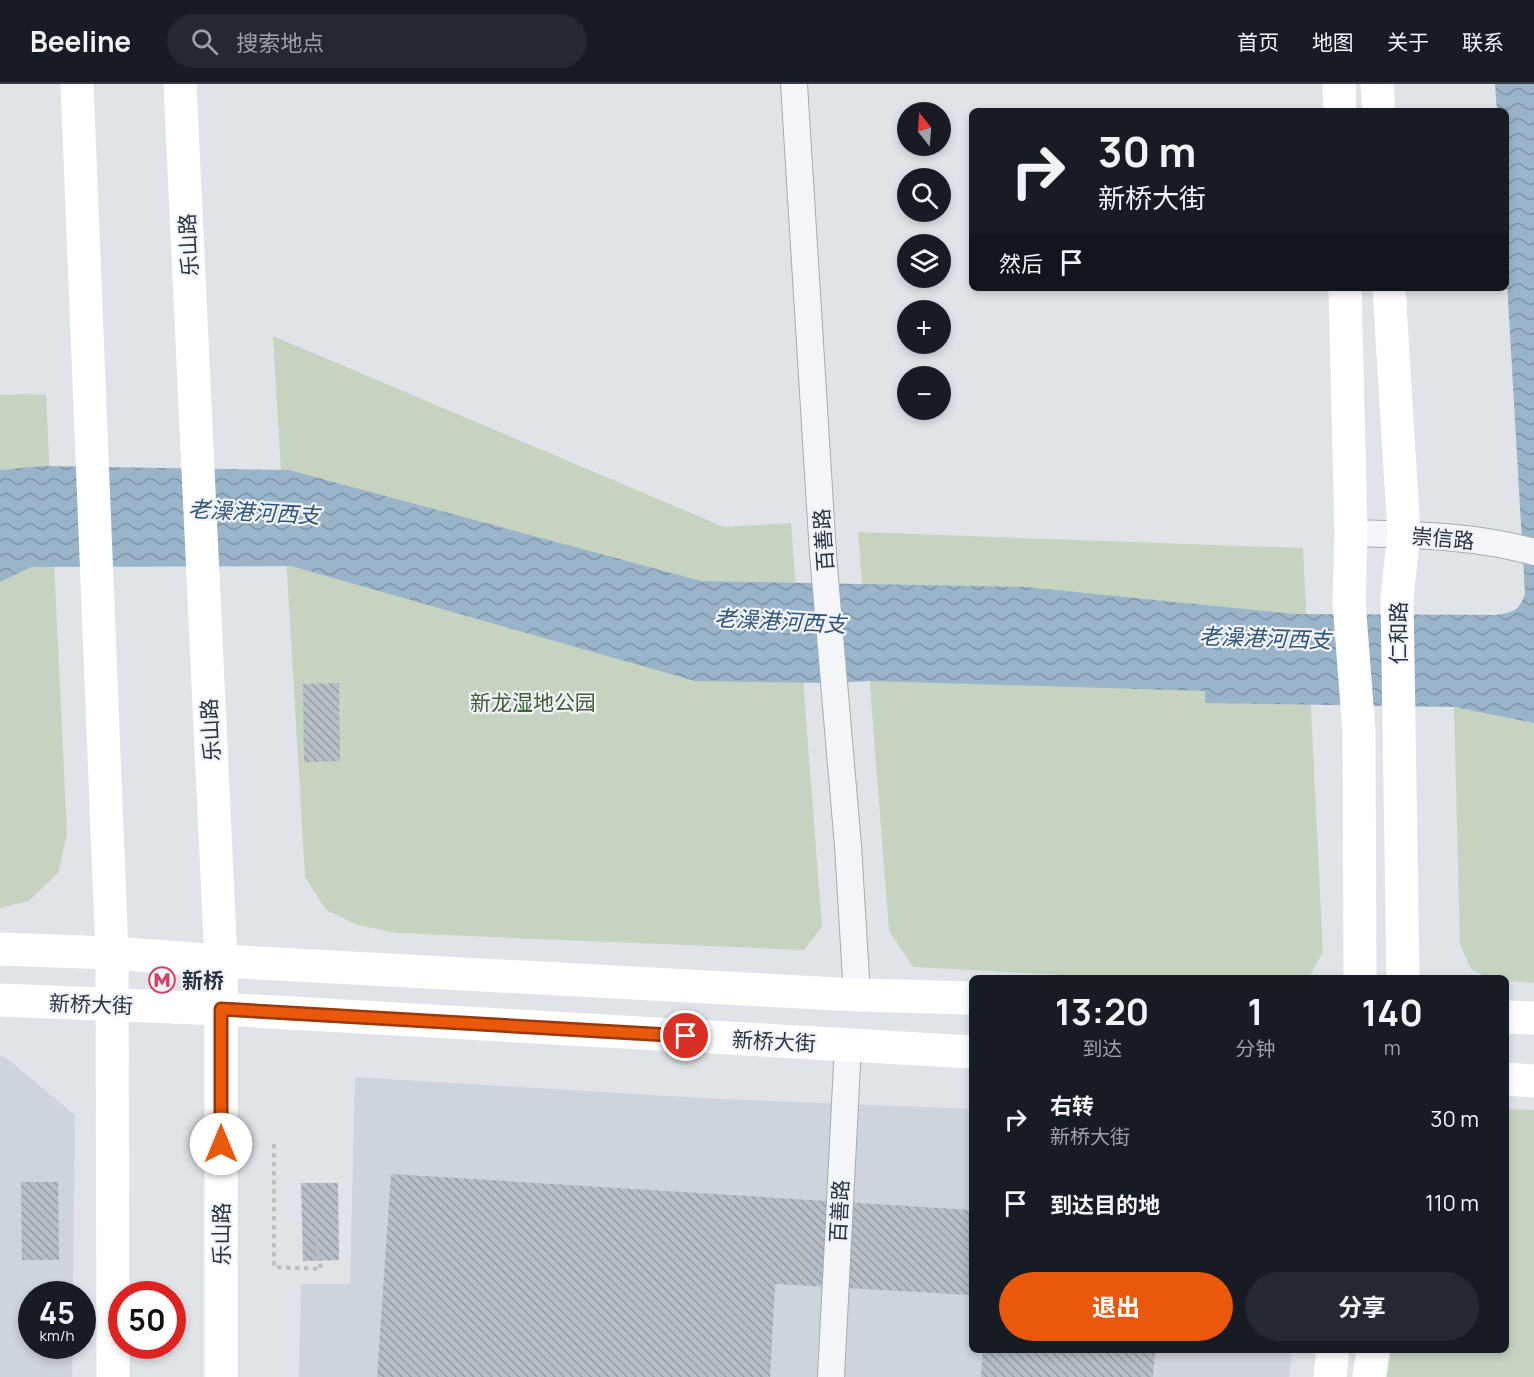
<!DOCTYPE html>
<html lang="zh">
<head>
<meta charset="utf-8">
<style>
  :root { --surface:#171b24; --page:#242831; --text:#f1f3f6; --muted:#9ea1a6; --line:#363941; --accent:#ea580c }
  body { margin:0; font-family:Manrope,"Noto Sans SC",sans-serif; background:var(--page); color:var(--text); height:100vh; display:flex; flex-direction:column; font-size:22px; white-space:nowrap }
  * { box-sizing:border-box; margin:0 }
  p { font-size:20px; color:var(--muted) }
  .icon { flex:none; width:33px; height:33px; fill:none; stroke:currentColor; stroke-width:2; stroke-linecap:round; stroke-linejoin:round }
  .map { position:relative; flex:1; overflow:hidden }
  .panel { position:absolute; left:969px; top:891px; width:540px; height:378px; display:flex; flex-direction:column; background:var(--surface); border-radius:9px; box-shadow:0 3px 9px #0003 }
  .panel>* { flex:none }
  .guide { position:absolute; left:969px; top:24px; width:540px; height:183px; border-radius:9px; box-shadow:0 3px 9px #0003; background:#171b24; color:var(--text); overflow:hidden }
  .needle { width:39px; rotate:343deg }
  .controls { position:absolute; left:897px; top:18px; display:grid; gap:12px }
  .controls a { display:grid; place-items:center; width:54px; height:54px; border-radius:50%; background:var(--surface); box-shadow:0 3px 9px #0003; font-size:30px }
  .speed { position:absolute; left:18px; top:1197px; display:flex; gap:12px; font-size:30px; font-weight:700; text-align:center }
  .speed>* { display:grid; place-content:center; width:78px; height:78px; border-radius:50%; background:var(--surface); box-shadow:0 3px 9px #0003; line-height:1 }
  .speed small { font-size:15px; font-weight:400 }
  .speed .limit { border:9px solid #d22; background:#fff; color:#111 }
  .pin { position:absolute; display:grid; place-items:center; width:51px; height:51px; color:#fff; margin:-26px; border:3px solid #fff; border-radius:50%; box-shadow:0 2px 6px #0007 }
  .me { position:absolute; width:66px; margin:-33px; rotate:0deg; stroke-linejoin:round; filter:drop-shadow(0 0 4px #0008) }
  .turn { display:flex; align-items:center; gap:21px; height:126px; padding:0 30px; font-size:27px }
  .turn .icon { width:78px; height:78px; stroke-width:2.5 }
  .turn b { display:block; font-size:42px; line-height:51px }
  .then { display:flex; align-items:center; height:57px; padding:0 30px; background:#0003; gap:12px; font-size:22px }
  .eta { display:flex; justify-content:space-evenly; align-items:center; height:102px; text-align:center }
  .eta b { font-size:36px; font-weight:700; line-height:42px }
  .action { display:flex; gap:12px; margin-top:auto; padding:12px 30px }
  .action a { flex:1; height:69px; border-radius:36px; background:var(--accent); color:#fff; font-size:24px; font-weight:700; line-height:69px; text-align:center }
  .action a+a { background:var(--page); color:var(--text) }
  ul { padding:0; list-style:none }
  li { display:flex; align-items:center; gap:18px; height:84px; padding:0 30px }
  li div { flex:1 }
  li b { display:block; font-size:22px }
  li em { font-style:normal }
  header { display:flex; align-items:center; gap:36px; box-sizing:border-box; height:84px; padding:0 30px; background:var(--surface); border-bottom:2px solid var(--line) }
  header strong { font-size:28px }
  nav { display:flex; gap:33px; margin-inline-start:auto; font-size:21px }
  .search { width:420px; height:54px; background:var(--page); display:flex; align-items:center; gap:15px; box-sizing:border-box; padding:0 21px; border-radius:33px; color:var(--muted); font-size:22px }
  .map>svg:first-child { display:block }
  .built { fill:#ced4db }
  .park { fill:#c7d3c1 }
  .water { fill:url(#water-waves) }
  .building { fill:url(#building-back-hatch) }
  .lines { fill:none; stroke-linecap:round; stroke-linejoin:round }
  .street-casing { stroke:#a5abb3; stroke-width:28 }
  .path { stroke:#babfc5; stroke-width:4; stroke-dasharray:4.5 4.5; stroke-linecap:butt }
  .street { stroke:#f3f5f8; stroke-width:26 }
  .secondary { stroke:#fff; stroke-width:33 }
  .route-casing { stroke:#983908; stroke-width:15 }
  .route { stroke:#ea580c; stroke-width:10 }
  .labels { text-anchor:middle; dominant-baseline:central; stroke-width:4.5; stroke-linejoin:round; paint-order:stroke }
  .street-label { font-size:21px; fill:#283341; stroke:#f0f3f7 }
  .park-label { font-size:21px; fill:#405d35; stroke:#f0f3f7 }
  .poi-label { font-size:21px; font-weight:bold; fill:#283341; stroke:#f0f3f7; text-anchor:start }
  .water-label { font-size:22px; font-style:italic; fill:#315576; stroke:#f0f3f7 }
</style>
</head>
<body>
<header>
<strong>Beeline</strong>
<div class="search"><svg class="icon" aria-label="search" viewBox="0 0 24 24"><circle cx="10" cy="10" r="6"/><path d="M15 15l6 6"/></svg>搜索地点</div>
<nav><a>首页</a><a>地图</a><a>关于</a><a>联系</a></nav>
</header>
<div class="map">
<svg width="1534" height="1293" viewBox="0 0 1534 1293">
  <defs>
    <pattern id="water-waves" width="16" height="10" patternUnits="userSpaceOnUse" patternTransform="scale(1.5)"><rect width="16" height="10" fill="#9ab5ca"/><path d="M0 5q4-4 8 0t8 0" fill="none" stroke="#7e94a6"/></pattern>
    <pattern id="building-back-hatch" width="6" height="6" patternUnits="userSpaceOnUse" patternTransform="scale(1.5)"><rect width="6" height="6" fill="#b7bec6"/><path d="M-1 5l2 2M0 0l6 6M5-1l2 2" fill="none" stroke="#959ba2"/></pattern>
  </defs>
  <rect width="100%" height="100%" fill="#e0e4e9"/>
  <!-- built -->
  <g class="built">
    <polygon points="0,972 5,973 75,1031 73,1210 32,1210 32,1262 73,1262 72,1293 0,1293"/>
    <polygon points="355,993 702,1014 972,1025 972,1266 1292,1266 1289,1293 299,1293 301,1200 350,1200"/>
  </g>
  <!-- park -->
  <g class="park">
    <polygon points="273,252 724,443 791,439 822,843 804,866 397,849 358,841 326,826 305,793"/>
    <polygon points="20,310 46,311 67,750 58,789 29,817 0,824 0,311"/>
    <polygon points="858,448 1303,464 1323,868 1310,891 1302,894 1121,894 913,883 889,847"/>
    <polygon points="1454,623 1534,639 1534,899 1506,897 1506,894 1488,894 1471,885 1460,860"/>
    <polygon points="1506,1025 1534,1026 1534,1293 1387,1293 1391,1266 1506,1266"/>
  </g>
  <!-- water -->
  <path class="water" d="M1495,0H1534V639L1454,623L1205,619V607L871,597L825,599L695,597L291,482L31,483L0,498V386L43,382L289,386L701,497L1026,503L1294,530L1495,531C1514,528 1518,528 1525,510L1506,181V27H1497Z"/>
  <!-- building -->
  <g class="building">
    <polygon points="339,599 340,677 304,678 303,600"/>
    <polygon points="391,1090 972,1126 972,1211 775,1200 770,1293 377,1293"/>
    <polygon points="21,1098 58,1098 59,1176 22,1176"/>
    <polygon points="301,1099 338,1099 339,1176 303,1177"/>
    <polygon points="983,1266 1155,1266 1153,1293 981,1293"/>
  </g>
  <g class="lines">
    <!-- street casing -->
    <g class="street-casing">
      <g id="street">
        <polyline points="794,0 823,470 848,762 857,911"/>
        <path d="M1351,449C1412,451 1474,451 1534,468"/>
        <polyline points="831,1293 848,961"/>
      </g>
    </g>
    <!-- path -->
    <polyline class="path" points="274,1060 274,1183 321,1185 312,1133"/>
    <!-- street -->
    <use href="#street" class="street"/>
    <!-- secondary -->
    <g class="secondary">
      <polyline points="77,0 112,869 113,1293"/>
      <polyline points="180,0 221,877 221,1293"/>
      <polyline points="1339,0 1340,27"/>
      <polyline points="1377,0 1379,27"/>
      <polyline points="1345,204 1351,449 1349,518 1359,648 1360,894"/>
      <polyline points="1389,204 1404,450 1397,513 1403,894"/>
      <polyline points="0,865 112,869 221,877 857,911 972,914"/>
      <polyline points="0,916 221,925 972,968"/>
      <polyline points="1506,933 1534,934"/>
      <polyline points="1506,995 1534,997"/>
      <polyline points="1330,1293 1333,1266"/>
      <polyline points="1369,1293 1373,1266"/>
    </g>
  </g>
  <g class="lines">
    <!-- route casing -->
    <g class="route-casing">
      <polyline id="route" points="221,1060 221,925 686,952"/>
    </g>
    <!-- route -->
    <use href="#route" class="route"/>
  </g>
  <!-- icons -->
  <defs>
    <g id="metro-ring" transform="scale(1.35)"><circle r="9.5" fill="#f0f3f7" stroke="#d14263" stroke-width="1.5"/><path d="M-5.5 5V-5H-3L0 0L3-5H5.5V5H3V-.5L0 4L-3-.5V5Z" fill="#d14263"/></g>
  </defs>
  <g fill-rule="evenodd">
    <use href="#metro-ring" x="162" y="896"/>
  </g>
  <g class="labels">
    <!-- street labels -->
    <g class="street-label">
      <text transform="translate(188 161) rotate(-93)">乐山路</text>
      <text transform="translate(1443 454) rotate(5)">崇信路</text>
      <text transform="translate(823 456) rotate(-94)">百善路</text>
      <text transform="translate(1398 549) rotate(-90)">仁和路</text>
      <text transform="translate(210 646) rotate(-93)">乐山路</text>
      <text transform="translate(91 920) rotate(2)">新桥大街</text>
      <text transform="translate(774 957) rotate(3)">新桥大街</text>
      <text transform="translate(839 1127) rotate(-87)">百善路</text>
      <text transform="translate(221 1150) rotate(-90)">乐山路</text>
    </g>
    <!-- park labels -->
    <g class="park-label">
      <text x="533" y="618">新龙湿地公园</text>
    </g>
    <!-- poi labels -->
    <g class="poi-label">
      <text x="182" y="896">新桥</text>
    </g>
    <!-- water labels -->
    <g class="water-label">
      <text transform="translate(254 428) rotate(3)">老澡港河西支</text>
      <text transform="translate(780 537) rotate(3)">老澡港河西支</text>
      <text transform="translate(1265 554) rotate(2)">老澡港河西支</text>
    </g>
  </g>
</svg>
<div class="controls">
<a><svg class="needle" viewBox="-14 -14 28 28"><path d="M0-13l5 13h-10z" fill="#e53935"/><path d="M0 13l5-13h-10z" fill="#9ea1a6"/></svg></a>
<a><svg class="icon" aria-label="search" viewBox="0 0 24 24"><circle cx="10" cy="10" r="6"/><path d="M15 15l6 6"/></svg></a>
<a><svg class="icon" aria-label="layers" viewBox="0 0 24 24"><path d="M12 4l9 5-9 5-9-5zM3 14l9 5 9-5"/></svg></a>
<a>+</a>
<a>−</a>
</div>
<div class="speed"><div>45<small>km/h</small></div><div class="limit">50</div></div>
<div class="pin" style="left:686px;top:952px;background:#d93025"><svg class="icon" aria-label="arrive" viewBox="0 0 24 24"><path d="M6 21V4h12l-3 4 3 4H6"/></svg></div>
<svg class="me" style="left:221px;top:1060px" viewBox="-20 -20 40 40"><circle r="19" fill="#fff"/><path d="M0-13L10 11 0 6-10 11z" fill="#ea580c"/></svg>
<div class="guide">
<div class="turn"><svg class="icon" aria-label="right" viewBox="0 0 24 24"><path d="M7 20v-9h11M14 6l5 5-5 5"/></svg><div><b>30 m</b>新桥大街</div></div>
<div class="then">然后<svg class="icon" aria-label="arrive" viewBox="0 0 24 24"><path d="M6 21V4h12l-3 4 3 4H6"/></svg></div>
</div>
<section class="panel">
<div class="eta">
<div><b>13:20</b><p>到达</p></div>
<div><b>1</b><p>分钟</p></div>
<div><b>140</b><p>m</p></div>
</div>
<ul>
<li><svg class="icon" aria-label="right" viewBox="0 0 24 24"><path d="M7 20v-9h11M14 6l5 5-5 5"/></svg><div><b>右转</b><p>新桥大街</p></div><em>30 m</em></li>
<li><svg class="icon" aria-label="arrive" viewBox="0 0 24 24"><path d="M6 21V4h12l-3 4 3 4H6"/></svg><div><b>到达目的地</b></div><em>110 m</em></li>
</ul>
<div class="action"><a>退出</a><a>分享</a></div>
</section>
</div>
</body>
</html>
